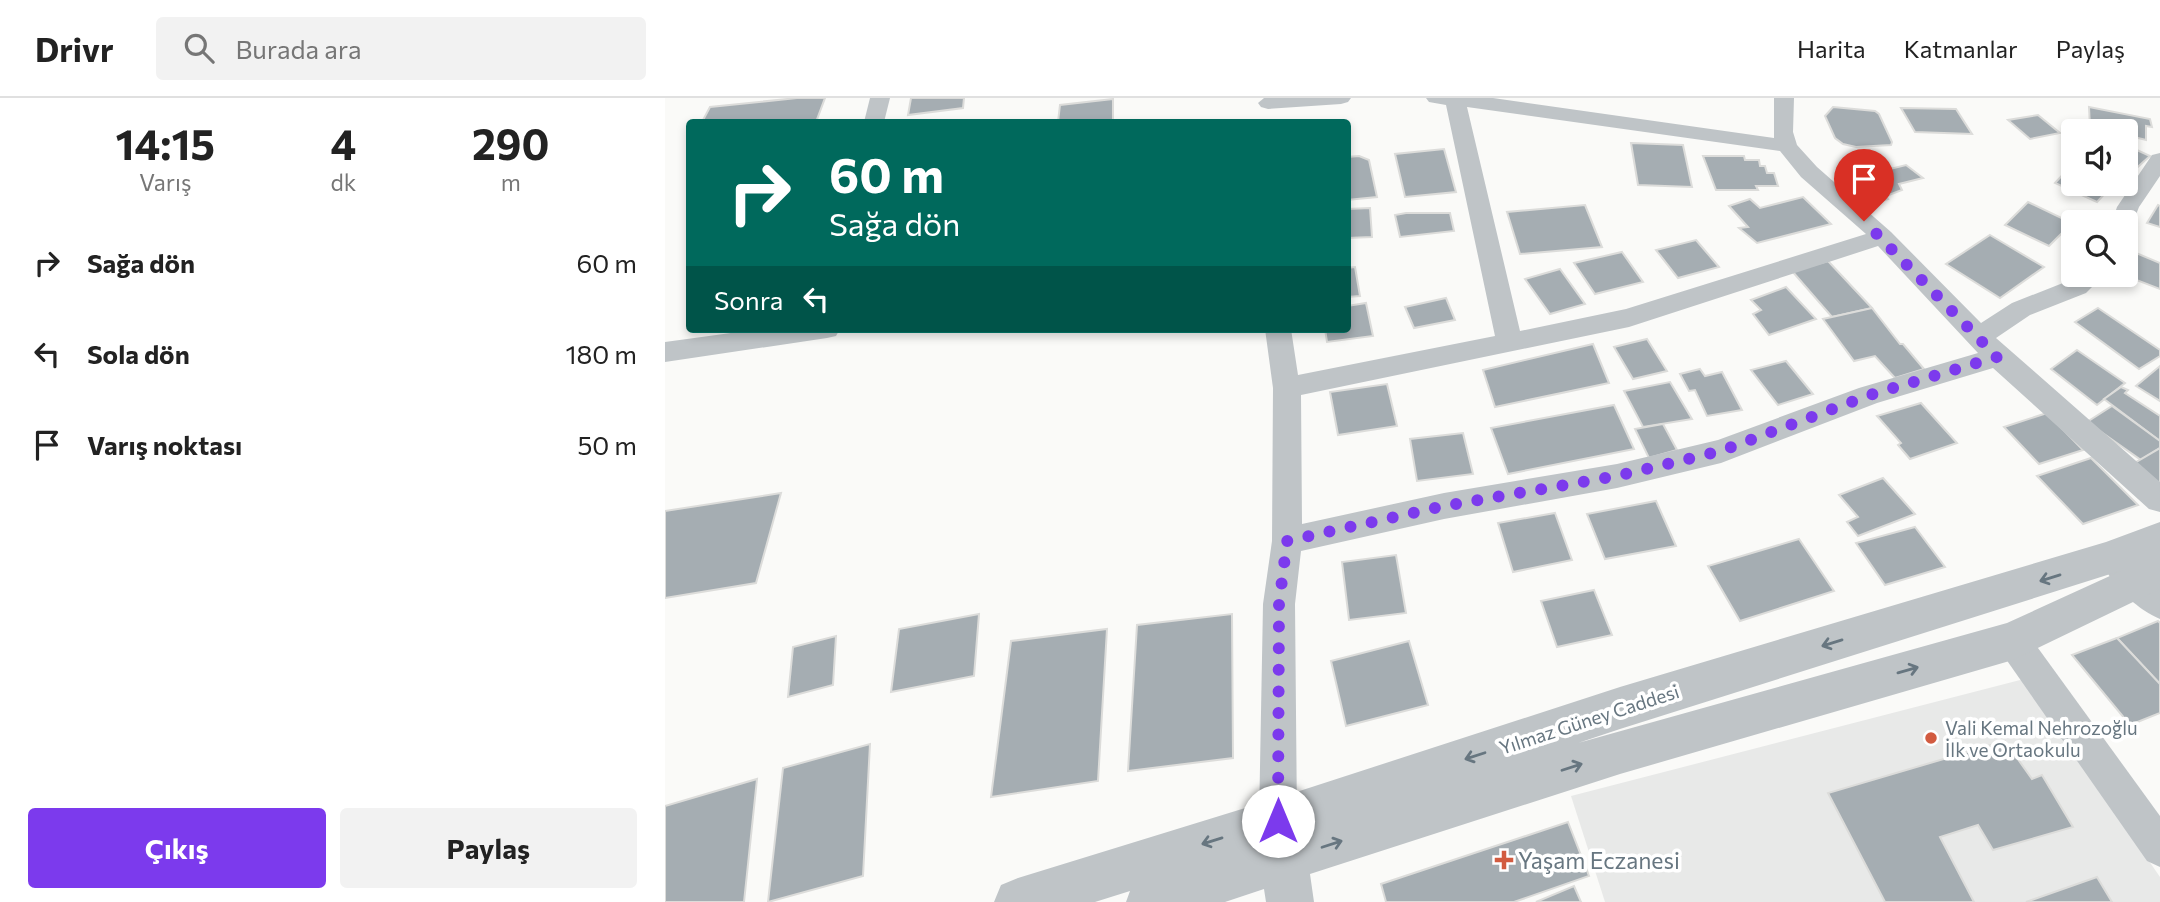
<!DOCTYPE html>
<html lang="tr">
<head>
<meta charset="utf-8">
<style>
  :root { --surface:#fff; --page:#f2f2f2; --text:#222; --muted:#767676; --line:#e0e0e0; --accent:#7c3aed }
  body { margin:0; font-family:Commissioner,sans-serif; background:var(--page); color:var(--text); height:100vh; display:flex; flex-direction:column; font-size:26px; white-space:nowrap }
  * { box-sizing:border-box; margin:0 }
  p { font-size:23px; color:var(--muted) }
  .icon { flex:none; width:38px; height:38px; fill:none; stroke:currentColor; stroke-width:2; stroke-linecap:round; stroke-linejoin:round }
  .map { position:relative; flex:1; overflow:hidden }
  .sheet { display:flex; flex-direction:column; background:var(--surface); width:665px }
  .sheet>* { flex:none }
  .top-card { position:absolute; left:21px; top:21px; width:665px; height:214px; border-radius:7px; box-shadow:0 4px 10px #0003; background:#00695c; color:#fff; overflow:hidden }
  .tools { position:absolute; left:1396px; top:21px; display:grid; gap:14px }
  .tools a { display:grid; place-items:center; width:77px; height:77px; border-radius:7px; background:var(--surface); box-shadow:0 4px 10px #0003; font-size:35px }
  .pin { position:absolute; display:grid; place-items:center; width:60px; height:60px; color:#fff; margin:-72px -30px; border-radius:50% 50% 50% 0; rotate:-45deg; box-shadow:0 0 7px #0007 }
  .pin .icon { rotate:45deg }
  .me { position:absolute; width:77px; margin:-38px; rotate:0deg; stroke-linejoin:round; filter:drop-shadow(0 0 5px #0008) }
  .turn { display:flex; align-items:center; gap:24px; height:147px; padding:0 28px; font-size:32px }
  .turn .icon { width:91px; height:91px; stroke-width:2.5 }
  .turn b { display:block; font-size:49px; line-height:60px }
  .then { display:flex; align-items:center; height:66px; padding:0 28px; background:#0003; gap:14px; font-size:26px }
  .eta { display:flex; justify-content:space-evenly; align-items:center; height:119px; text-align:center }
  .eta b { font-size:42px; font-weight:700; line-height:49px }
  .button { display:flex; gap:14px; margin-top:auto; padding:14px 28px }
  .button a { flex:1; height:80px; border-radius:7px; background:var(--accent); color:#fff; font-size:28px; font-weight:700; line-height:80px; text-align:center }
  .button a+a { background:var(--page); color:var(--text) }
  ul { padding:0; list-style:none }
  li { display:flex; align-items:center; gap:21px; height:91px; padding:0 28px }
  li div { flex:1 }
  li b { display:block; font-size:26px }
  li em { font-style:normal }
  header { display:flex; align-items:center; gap:42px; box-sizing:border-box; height:98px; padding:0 35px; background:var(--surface); border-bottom:2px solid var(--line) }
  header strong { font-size:33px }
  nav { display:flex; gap:38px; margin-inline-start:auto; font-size:24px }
  .search { width:490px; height:63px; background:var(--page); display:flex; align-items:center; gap:18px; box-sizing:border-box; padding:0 24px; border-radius:7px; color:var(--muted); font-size:26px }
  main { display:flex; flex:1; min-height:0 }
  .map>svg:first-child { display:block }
  .built { fill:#e8e9e8 }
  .building { fill:#a5adb2; stroke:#dcdcda; stroke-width:2 }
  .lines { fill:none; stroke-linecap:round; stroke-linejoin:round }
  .minor { fill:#bfc4c7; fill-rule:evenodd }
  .tertiary { fill:#bfc4c7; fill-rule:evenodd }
  .oneway { stroke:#677680 }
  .route { stroke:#7c3aed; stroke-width:12; stroke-dasharray:0 21.6 }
  .poi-dot { fill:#d25b40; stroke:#fff; stroke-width:2.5 }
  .labels { text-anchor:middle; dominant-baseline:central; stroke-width:7; stroke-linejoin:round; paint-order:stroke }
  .street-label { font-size:19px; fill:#677680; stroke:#fff }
  .poi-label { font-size:19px; fill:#677680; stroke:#fff; text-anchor:start }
  .near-poi-label { font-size:23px; fill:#677680; stroke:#fff; text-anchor:start }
</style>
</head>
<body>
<header>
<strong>Drivr</strong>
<div class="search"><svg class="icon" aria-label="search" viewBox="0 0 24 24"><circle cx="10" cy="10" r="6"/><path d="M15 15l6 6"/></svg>Burada ara</div>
<nav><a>Harita</a><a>Katmanlar</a><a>Paylaş</a></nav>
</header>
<main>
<section class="sheet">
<div class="eta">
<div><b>14:15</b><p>Varış</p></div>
<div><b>4</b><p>dk</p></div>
<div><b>290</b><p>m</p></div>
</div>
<ul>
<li><svg class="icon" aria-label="right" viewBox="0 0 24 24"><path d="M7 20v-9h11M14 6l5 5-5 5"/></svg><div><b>Sağa dön</b></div><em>60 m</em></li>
<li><svg class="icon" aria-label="left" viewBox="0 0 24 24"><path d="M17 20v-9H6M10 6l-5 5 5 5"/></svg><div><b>Sola dön</b></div><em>180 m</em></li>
<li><svg class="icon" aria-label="arrive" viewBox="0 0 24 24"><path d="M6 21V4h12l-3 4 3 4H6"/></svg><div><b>Varış noktası</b></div><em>50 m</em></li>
</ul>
<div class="button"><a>Çıkış</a><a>Paylaş</a></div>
</section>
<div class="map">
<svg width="1495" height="804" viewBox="0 0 1495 804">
  <rect width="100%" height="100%" fill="#fafaf8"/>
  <!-- built -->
  <polygon class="built" points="1359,581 1495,779 1495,804 940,804 906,698"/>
  <!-- building -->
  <g class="building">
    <polygon points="132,0 160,0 151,24 37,24 45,9"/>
    <polygon points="246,0 299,0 298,10 243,17"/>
    <polygon points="448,1 448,24 393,24 395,7"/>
    <polygon points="1168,9 1210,13 1214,16 1227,44 1226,47 1191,49 1178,46 1170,40 1160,18"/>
    <polygon points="1424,9 1485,21 1487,29 1481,28 1481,42 1461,37 1461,33 1425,29"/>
    <polygon points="1236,10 1291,11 1307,36 1250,34"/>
    <polygon points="1373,17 1395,35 1365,41 1343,22"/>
    <polygon points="966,45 1018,47 1027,89 973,87"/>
    <polygon points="1461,47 1485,58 1467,74 1461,72"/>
    <polygon points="779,51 791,94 740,99 730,56"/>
    <polygon points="694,58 704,62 712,99 682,102 682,59"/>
    <polygon points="1038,58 1079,58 1080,62 1094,62 1095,68 1100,68 1102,75 1109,75 1113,88 1091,88 1093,92 1051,92"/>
    <polygon points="1241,67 1258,80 1234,86 1237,92 1221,98 1223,101 1211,104 1188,80"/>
    <polygon points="1405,69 1409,71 1409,86 1447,88 1432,104 1390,85"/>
    <polygon points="1138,99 1166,126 1092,145 1074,130 1083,129 1064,108 1085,101 1095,110"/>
    <polygon points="1363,104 1407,125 1384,148 1340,127"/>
    <polygon points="920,107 937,149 855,156 842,114"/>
    <polygon points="1493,107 1495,108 1495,129 1482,125"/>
    <polygon points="705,110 707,139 682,140 682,111"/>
    <polygon points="741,115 785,115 789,133 735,139 730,117"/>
    <polygon points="1325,137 1379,169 1335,200 1281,166"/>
    <polygon points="1031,142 1054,169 1013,180 991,152"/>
    <polygon points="957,154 978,184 930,196 909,165"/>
    <polygon points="1471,155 1495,165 1495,191 1461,178"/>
    <polygon points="1163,163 1207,210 1167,219 1127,173"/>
    <polygon points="690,169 695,198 682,199 682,170"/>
    <polygon points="895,171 920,206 885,216 860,181"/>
    <polygon points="1121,189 1151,221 1104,237 1088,216 1096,212 1086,202"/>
    <polygon points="781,200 790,222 749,230 740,209"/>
    <polygon points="701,205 708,238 662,244 660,231 682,231 682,208"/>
    <polygon points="1207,210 1235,246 1238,246 1259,271 1230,280 1210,258 1189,263 1158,221"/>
    <polygon points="1433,210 1495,252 1495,258 1474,271 1410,224"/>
    <polygon points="982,241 1002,273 968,281 949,249"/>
    <polygon points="928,246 944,285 830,309 818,272"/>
    <polygon points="1412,252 1460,285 1432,307 1386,271"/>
    <polygon points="1121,263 1148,296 1113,307 1086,272"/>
    <polygon points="1495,268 1495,303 1471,288"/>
    <polygon points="1035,271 1040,278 1057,274 1077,312 1042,318 1030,292 1024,293 1015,276"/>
    <polygon points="1005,284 1027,321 978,329 959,293"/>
    <polygon points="722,286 732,328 673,337 665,294"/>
    <polygon points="1456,289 1463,292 1460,295 1495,318 1495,343 1439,301"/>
    <polygon points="1256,305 1292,345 1245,361 1233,347 1236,345 1212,318"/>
    <polygon points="949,307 969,351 843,376 826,330"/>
    <polygon points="1447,308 1495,343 1495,350 1476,362 1422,324"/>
    <polygon points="1382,315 1418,352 1374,366 1339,329"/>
    <polygon points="998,326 1012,352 984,360 970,331"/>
    <polygon points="798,335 808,376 752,383 745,341"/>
    <polygon points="1495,350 1495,388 1468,366"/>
    <polygon points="1426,360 1473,407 1418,426 1372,378"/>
    <polygon points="1218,380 1250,416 1193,438 1182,424 1193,419 1174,397"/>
    <polygon points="116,395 91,485 0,500 0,413"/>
    <polygon points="991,403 1011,448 940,461 922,416"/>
    <polygon points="890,415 907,462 848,474 833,425"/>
    <polygon points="1250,429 1280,469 1220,487 1191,445"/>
    <polygon points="1134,441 1169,493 1075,523 1043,468"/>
    <polygon points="731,457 741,515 684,522 677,464"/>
    <polygon points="929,492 947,537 892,549 876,503"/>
    <polygon points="314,516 309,578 226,594 234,531"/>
    <polygon points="567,516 568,660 463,673 472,527"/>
    <polygon points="1493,523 1495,525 1495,586 1452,540"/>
    <polygon points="442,531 433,683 326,699 346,543"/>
    <polygon points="171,538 168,587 123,599 128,549"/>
    <polygon points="1452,540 1495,586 1495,615 1465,627 1407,557"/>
    <polygon points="744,543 763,607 681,628 666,563"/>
    <polygon points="1340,643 1367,681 1377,677 1408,729 1328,752 1313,727 1275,739 1309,804 1220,804 1163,695"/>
    <polygon points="205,646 198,778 103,804 118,670"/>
    <polygon points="92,681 79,804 0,804 0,708"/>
    <polygon points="903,724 924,778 849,804 721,804 716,786"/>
    <polygon points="1432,779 1447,804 1361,804"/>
    <polygon points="909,788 916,804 871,804"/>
  </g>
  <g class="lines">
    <!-- minor -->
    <g class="minor">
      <polygon points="205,0 225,0 219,24 199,24"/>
      <polygon points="599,0 686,0 683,4 676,6 603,11 596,9 593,5"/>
      <path d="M761,0H828L1109,40V0H1129L1128,34L1132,47L1152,69L1226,134L1316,225L1347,205L1403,183L1411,177H1439L1421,195L1365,217L1331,240L1495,384V414L1484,411L1328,270L1212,305L1056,365L952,390L779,421L636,453L630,506L632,723L626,736L613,742L600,736L594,723L598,506L607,443L608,290L600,231H626L633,277L830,238L781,7L764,4ZM802,9L1115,53L1136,79L1201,136L961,211L855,233ZM1213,148L1313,255L1194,290L1053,342L952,366L779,395L637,426L636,297L964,229Z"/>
      <polygon points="1495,55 1495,78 1474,109 1466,129 1461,131 1461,124 1447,124 1452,109 1487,57"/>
      <polygon points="95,231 175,231 171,238 162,240 0,264 0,244"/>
      <path d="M1456,456L1467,460L1495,485V521C1475,513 1449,490 1440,470L1445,460Z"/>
      <polygon points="1348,528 1360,532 1495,718 1495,769 1482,763 1336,554 1331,543 1336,532"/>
    </g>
    <!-- tertiary -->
    <path class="tertiary" d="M1495,424V491L1348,562L955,676L645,776L649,804H601L599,791L560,804H461L465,793L430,804H329L336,787L353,780L613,700L955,589L1441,444ZM1458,472L1342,525L913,645L955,631Z"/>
  </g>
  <!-- one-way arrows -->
  <defs><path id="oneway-shaft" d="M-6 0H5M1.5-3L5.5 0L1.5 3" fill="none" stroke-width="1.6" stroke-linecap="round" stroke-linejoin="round" transform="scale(1.75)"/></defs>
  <g class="oneway">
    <use href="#oneway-shaft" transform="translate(1385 480) rotate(163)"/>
    <use href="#oneway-shaft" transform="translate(1167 545) rotate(163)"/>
    <use href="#oneway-shaft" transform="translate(1243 572) rotate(-16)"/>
    <use href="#oneway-shaft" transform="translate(810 658) rotate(162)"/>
    <use href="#oneway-shaft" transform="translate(907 669) rotate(-18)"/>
    <use href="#oneway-shaft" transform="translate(547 743) rotate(163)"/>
    <use href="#oneway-shaft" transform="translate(667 746) rotate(-18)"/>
  </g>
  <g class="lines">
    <!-- route -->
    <polyline class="route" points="613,723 614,506 622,443 779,408 952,378 1056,353 1205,297 1332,259 1199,123"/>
  </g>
  <!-- markers -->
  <g class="poi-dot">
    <circle cx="1266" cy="640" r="7"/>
    <path d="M835.5 751.5h7v7h7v7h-7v7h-7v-7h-7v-7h7z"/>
  </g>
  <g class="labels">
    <!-- street labels -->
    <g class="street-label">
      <text transform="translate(924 621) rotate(-18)">Yılmaz Güney Caddesi</text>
    </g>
    <!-- poi labels -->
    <g class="poi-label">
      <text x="1280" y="629">Vali Kemal Nehrozoğlu<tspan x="1280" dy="22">İlk ve Ortaokulu</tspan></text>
    </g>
    <!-- near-poi labels -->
    <g class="near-poi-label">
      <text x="853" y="762">Yaşam Eczanesi</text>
    </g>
  </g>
</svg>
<div class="tools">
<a><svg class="icon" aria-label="sound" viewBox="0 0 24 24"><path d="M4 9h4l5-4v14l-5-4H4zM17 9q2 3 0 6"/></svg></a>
<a><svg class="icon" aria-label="search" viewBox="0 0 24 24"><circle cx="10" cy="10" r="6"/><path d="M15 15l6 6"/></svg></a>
</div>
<div class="pin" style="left:1199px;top:123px;background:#d93025"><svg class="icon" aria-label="arrive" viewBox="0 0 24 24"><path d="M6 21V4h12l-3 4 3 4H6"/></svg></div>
<svg class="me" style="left:613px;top:723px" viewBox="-20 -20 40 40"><circle r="19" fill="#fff"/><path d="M0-13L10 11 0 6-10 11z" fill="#7c3aed"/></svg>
<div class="top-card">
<div class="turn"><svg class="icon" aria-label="right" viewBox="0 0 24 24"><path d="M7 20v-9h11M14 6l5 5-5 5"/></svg><div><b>60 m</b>Sağa dön</div></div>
<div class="then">Sonra<svg class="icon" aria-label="left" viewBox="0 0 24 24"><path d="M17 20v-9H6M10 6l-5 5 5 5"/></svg></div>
</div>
</div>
</main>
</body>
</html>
